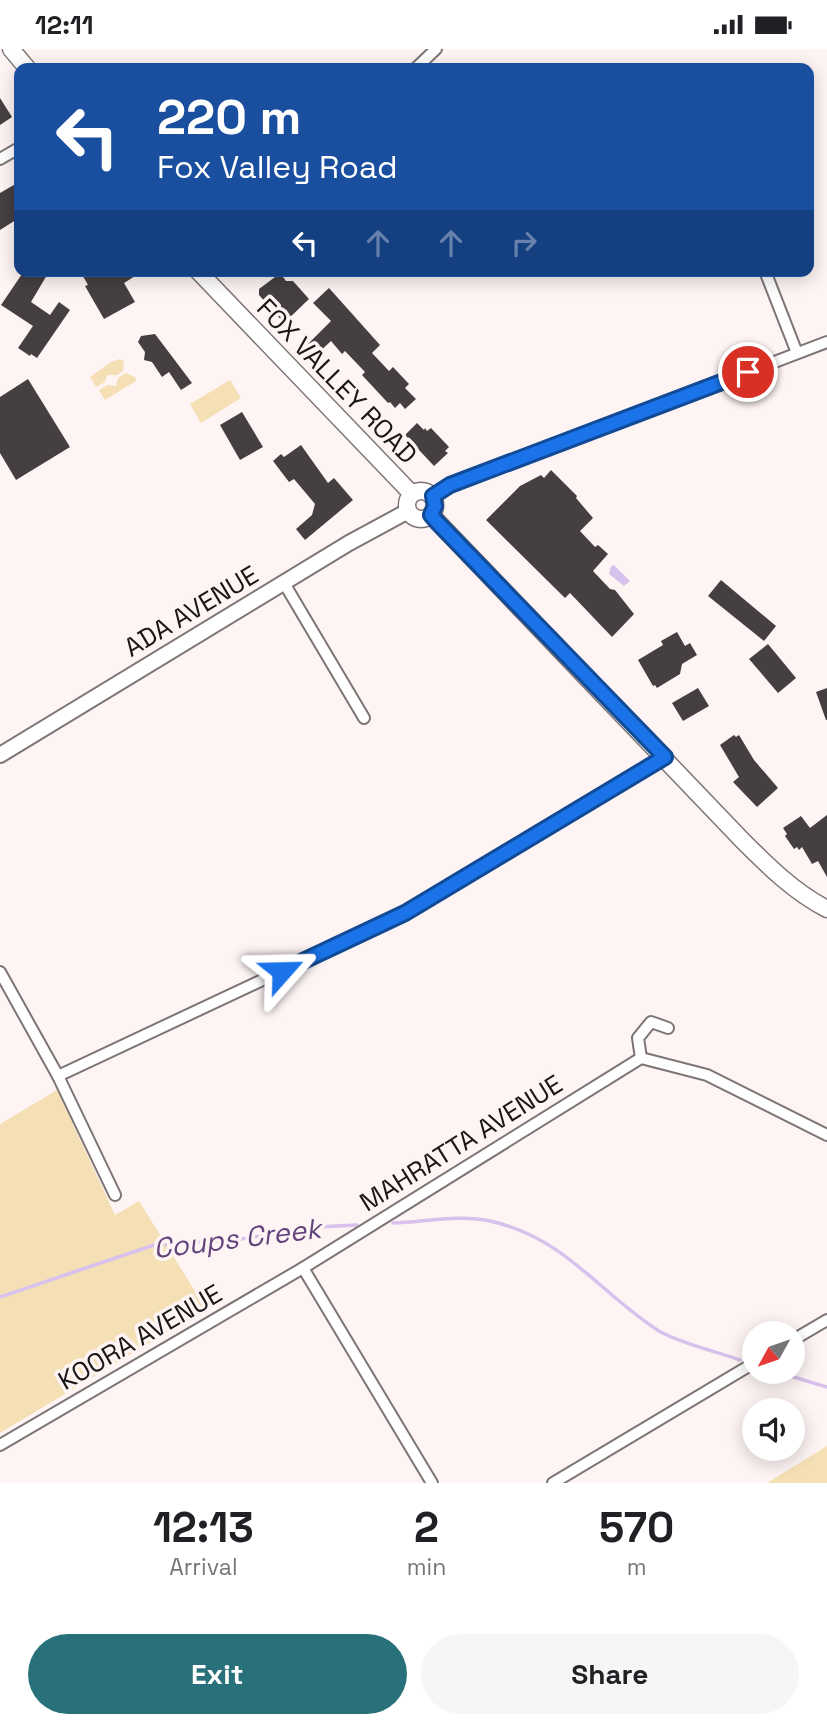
<!DOCTYPE html>
<html lang="en">
<head>
<meta charset="utf-8">
<style>
  :root { --surface:#fff; --page:#f6f6f6; --text:#202124; --muted:#757577; --accent:#28717a }
  body { margin:0; font-family:"Space Grotesk",sans-serif; background:var(--page); color:var(--text); height:100vh; display:flex; flex-direction:column; font-size:26px; white-space:nowrap }
  * { box-sizing:border-box; margin:0 }
  p { font-size:23px; color:var(--muted) }
  .icon { flex:none; width:38px; height:38px; fill:none; stroke:currentColor; stroke-width:2; stroke-linecap:round; stroke-linejoin:round }
  .map { position:relative; height:1434px; overflow:hidden }
  .details { display:flex; flex-direction:column; background:var(--surface); flex:1 }
  .details>* { flex:none }
  .banner { position:absolute; left:14px; top:14px; width:800px; height:214px; border-radius:14px; box-shadow:0 4px 18px #0003; background:#1a4fa0; color:#fff; overflow:hidden }
  .needle { width:46px; rotate:230deg }
  .buttons { position:absolute; left:742px; top:1272px; display:grid; gap:14px }
  .buttons a { display:grid; place-items:center; width:63px; height:63px; border-radius:50%; background:var(--surface); box-shadow:0 4px 18px #0003; font-size:35px }
  .pin { position:absolute; display:grid; place-items:center; width:60px; height:60px; color:#fff; margin:-30px; border:4px solid #fff; border-radius:50%; box-shadow:0 2px 7px #0007 }
  .me { position:absolute; width:77px; margin:-38px; rotate:65deg; stroke-linejoin:round; filter:drop-shadow(0 0 5px #0008) }
  .turn { display:flex; align-items:center; gap:24px; height:147px; padding:0 28px; font-size:32px }
  .turn .icon { width:91px; height:91px; stroke-width:2.5 }
  .turn b { display:block; font-size:49px; line-height:60px }
  .lanes { display:flex; align-items:center; height:66px; padding:0 28px; background:#0003; justify-content:center; gap:35px; direction:ltr }
  .lanes .off { opacity:.35 }
  .eta { display:flex; justify-content:space-evenly; align-items:center; height:119px; text-align:center }
  .eta b { font-size:42px; font-weight:600; line-height:49px }
  .action { display:flex; gap:14px; margin-top:auto; padding:14px 28px }
  .action a { flex:1; height:80px; border-radius:42px; background:var(--accent); color:#fff; font-size:28px; font-weight:600; line-height:80px; text-align:center }
  .action a+a { background:var(--page); color:var(--text) }
  .status { display:flex; justify-content:space-between; align-items:center; height:49px; padding:0 35px; background:var(--surface); direction:ltr }
  .status svg { height:19px; fill:currentColor }
  .map>svg:first-child { display:block }
  .green { fill:#f5e0b6 }
  .water { fill:#d8c1ed }
  .lines { fill:none; stroke-linecap:round; stroke-linejoin:round }
  .stream { stroke:#d8c1ed; stroke-width:3.5 }
  .building { fill:#453f42 }
  .minor-casing { stroke:#7d7575; stroke-width:14 }
  .tertiary-casing { stroke:#7d7575; stroke-width:18 }
  .secondary-casing { stroke:#7d7575; stroke-width:19 }
  .minor { stroke:#fff; stroke-width:10 }
  .tertiary { stroke:#fff; stroke-width:14 }
  .secondary { stroke:#fff; stroke-width:16 }
  .route-casing { stroke:#114b97; stroke-width:18 }
  .route { stroke:#1a73e8; stroke-width:12 }
  .labels { text-anchor:middle; dominant-baseline:central; stroke-width:7; stroke-linejoin:round; paint-order:stroke }
  .street-label { font-size:26px; fill:#191616; stroke:#fef4f4 }
  .water-label { font-size:28px; font-style:italic; fill:#63437c; stroke:#fef4f4 }
</style>
</head>
<body>
<div class="status"><b>12:11</b><svg viewBox="0 0 49 12"><path d="M0 12V9h3v3zM5 12V6h3v6zM10 12V3h3v9zM15 12V0h3v12zM26 1h20v11H26zM47 4h2v5h-2z"/></svg></div>
<div class="map">
<svg width="827" height="1434" viewBox="0 0 827 1434">
  <rect width="100%" height="100%" fill="#fef4f4"/>
  <!-- green -->
  <g class="green">
    <polygon points="120,310 124,312 123,322 117,326 107,326 105,333 96,338 90,328 111,313"/>
    <polygon points="126,324 135,328 136,332 105,351 99,341 107,336 116,337 118,329"/>
    <polygon points="230,331 241,349 201,374 190,355"/>
    <polygon points="57,1041 115,1166 139,1152 206,1260 0,1384 0,1075"/>
    <polygon points="827,1397 827,1434 767,1434"/>
  </g>
  <!-- water -->
  <polygon class="water" points="614,516 630,532 624,537 609,525 611,517"/>
  <g class="lines">
    <!-- stream -->
    <g class="stream">
      <path d="M393,1174C424,1173 459,1165 490,1172C566,1189 598,1243 659,1282C679,1294 718,1303 740,1311"/>
      <polyline points="0,1248 154,1196 235,1191 317,1178 357,1176"/>
      <polyline points="777,1323 827,1338"/>
    </g>
  </g>
  <!-- building -->
  <g class="building">
    <polygon points="0,49 12,68 0,76"/>
    <polygon points="19,133 19,169 0,181 0,144"/>
    <polygon points="30,222 42,222 47,226 31,253 50,266 59,253 70,261 37,309 31,305 30,307 18,299 33,277 1,256 22,225 26,227"/>
    <polygon points="80,222 143,222 124,234 135,253 104,270 85,237 88,236"/>
    <polygon points="275,228 283,228 286,232 293,232 309,250 284,274 259,246 259,240"/>
    <polygon points="329,239 380,296 372,304 389,322 393,318 409,335 405,339 416,350 405,360 400,354 395,359 390,353 388,354 362,326 365,323 345,302 342,305 331,292 316,306 307,296 331,272 313,254"/>
    <polygon points="155,285 192,334 181,341 169,323 162,328 152,313 144,311 145,303 138,293 141,287"/>
    <polygon points="28,330 70,398 16,431 0,404 0,348"/>
    <polygon points="242,363 263,398 240,411 220,376"/>
    <polygon points="417,374 424,381 425,379 427,382 431,379 449,398 445,402 448,404 434,417 405,386"/>
    <polygon points="301,396 328,434 334,429 353,451 305,491 296,480 312,466 315,455 294,430 289,433 273,412 281,405 284,408"/>
    <polygon points="551,421 577,447 576,449 593,469 580,482 595,498 598,496 608,505 593,522 610,540 615,541 634,565 612,588 570,544 565,549 486,471 520,437 541,426 544,429"/>
    <polygon points="721,531 776,577 764,592 708,547"/>
    <polygon points="677,583 685,597 690,594 697,606 682,615 680,625 657,639 655,636 653,637 638,611 663,596 661,592"/>
    <polygon points="768,595 796,629 778,644 749,610"/>
    <polygon points="698,639 709,657 683,672 672,654"/>
    <polygon points="827,639 827,671 826,671 816,643"/>
    <polygon points="734,686 736,688 739,686 754,711 778,739 757,758 733,733 739,728 720,696"/>
    <polygon points="827,766 827,828 818,812 812,815 802,798 799,801 797,798 794,800 785,787 787,785 783,779 801,767 810,779"/>
  </g>
  <g class="lines">
    <!-- minor casing -->
    <g class="minor-casing">
      <g id="minor">
        <polyline points="416,19 436,0"/>
        <polyline points="0,110 19,99"/>
        <polyline points="765,222 797,304"/>
        <polyline points="433,447 450,437 827,293"/>
        <polyline points="284,534 364,669"/>
        <polyline points="0,923 58,1027 115,1146"/>
        <polyline points="641,1009 638,989 651,973 668,979"/>
        <polyline points="58,1027 405,864 665,708"/>
        <polyline points="793,1291 827,1271"/>
        <polyline points="0,1396 303,1219"/>
        <polyline points="432,1434 303,1219 641,1009 707,1026 827,1086"/>
        <polyline points="553,1434 754,1314"/>
      </g>
    </g>
    <!-- tertiary casing -->
    <g class="tertiary-casing">
      <polyline id="tertiary" points="0,706 349,494 408,462"/>
    </g>
    <!-- secondary casing -->
    <g class="secondary-casing">
      <g id="secondary">
        <polyline points="11,0 27,19"/>
        <polyline points="198,222 412,445"/>
        <circle cx="421" cy="456" r="14"/>
        <path d="M431,466L742,791C768,817 794,843 827,860"/>
      </g>
    </g>
    <!-- minor -->
    <use href="#minor" class="minor"/>
    <!-- tertiary -->
    <use href="#tertiary" class="tertiary"/>
    <!-- secondary -->
    <use href="#secondary" class="secondary"/>
  </g>
  <g class="lines">
    <!-- route casing -->
    <g class="route-casing">
      <polyline id="route" points="282,922 405,864 665,708 438,474 431,466 435,457 433,447 450,436 748,323"/>
    </g>
    <!-- route -->
    <use href="#route" class="route"/>
  </g>
  <g class="labels">
    <!-- street labels -->
    <g class="street-label">
      <text transform="translate(337 332) rotate(46)">FOX VALLEY ROAD</text>
      <text transform="translate(191 562) rotate(-31)">ADA AVENUE</text>
      <text transform="translate(461 1094) rotate(-32)">MAHRATTA AVENUE</text>
      <text transform="translate(140 1288) rotate(-30)">KOORA AVENUE</text>
    </g>
    <!-- water labels -->
    <g class="water-label">
      <text transform="translate(237 1189) rotate(-7)">Coups Creek</text>
    </g>
  </g>
</svg>
<div class="buttons">
<a><svg class="needle" viewBox="-14 -14 28 28"><path d="M0-13l5 13h-10z" fill="#e53935"/><path d="M0 13l5-13h-10z" fill="#757577"/></svg></a>
<a><svg class="icon" aria-label="sound" viewBox="0 0 24 24"><path d="M4 9h4l5-4v14l-5-4H4zM17 9q2 3 0 6"/></svg></a>
</div>
<div class="pin" style="left:748px;top:323px;background:#d93025"><svg class="icon" aria-label="arrive" viewBox="0 0 24 24"><path d="M6 21V4h12l-3 4 3 4H6"/></svg></div>
<svg class="me" style="left:282px;top:922px" viewBox="-20 -20 40 40"><path d="M0-17L14 15 0 8-14 15z" fill="#1a73e8" stroke="#fff" stroke-width="4"/></svg>
<div class="banner">
<div class="turn"><svg class="icon" aria-label="left" viewBox="0 0 24 24"><path d="M17 20v-9H6M10 6l-5 5 5 5"/></svg><div><b>220 m</b>Fox Valley Road</div></div>
<div class="lanes"><svg class="icon" aria-label="left" viewBox="0 0 24 24"><path d="M17 20v-9H6M10 6l-5 5 5 5"/></svg><svg class="icon off" aria-label="ahead" viewBox="0 0 24 24"><path d="M12 20V5M6 11l6-6 6 6"/></svg><svg class="icon off" aria-label="ahead" viewBox="0 0 24 24"><path d="M12 20V5M6 11l6-6 6 6"/></svg><svg class="icon off" aria-label="right" viewBox="0 0 24 24"><path d="M7 20v-9h11M14 6l5 5-5 5"/></svg></div>
</div>
</div>
<section class="details">
<div class="eta">
<div><b>12:13</b><p>Arrival</p></div>
<div><b>2</b><p>min</p></div>
<div><b>570</b><p>m</p></div>
</div>
<div class="action"><a>Exit</a><a>Share</a></div>
</section>
</body>
</html>
